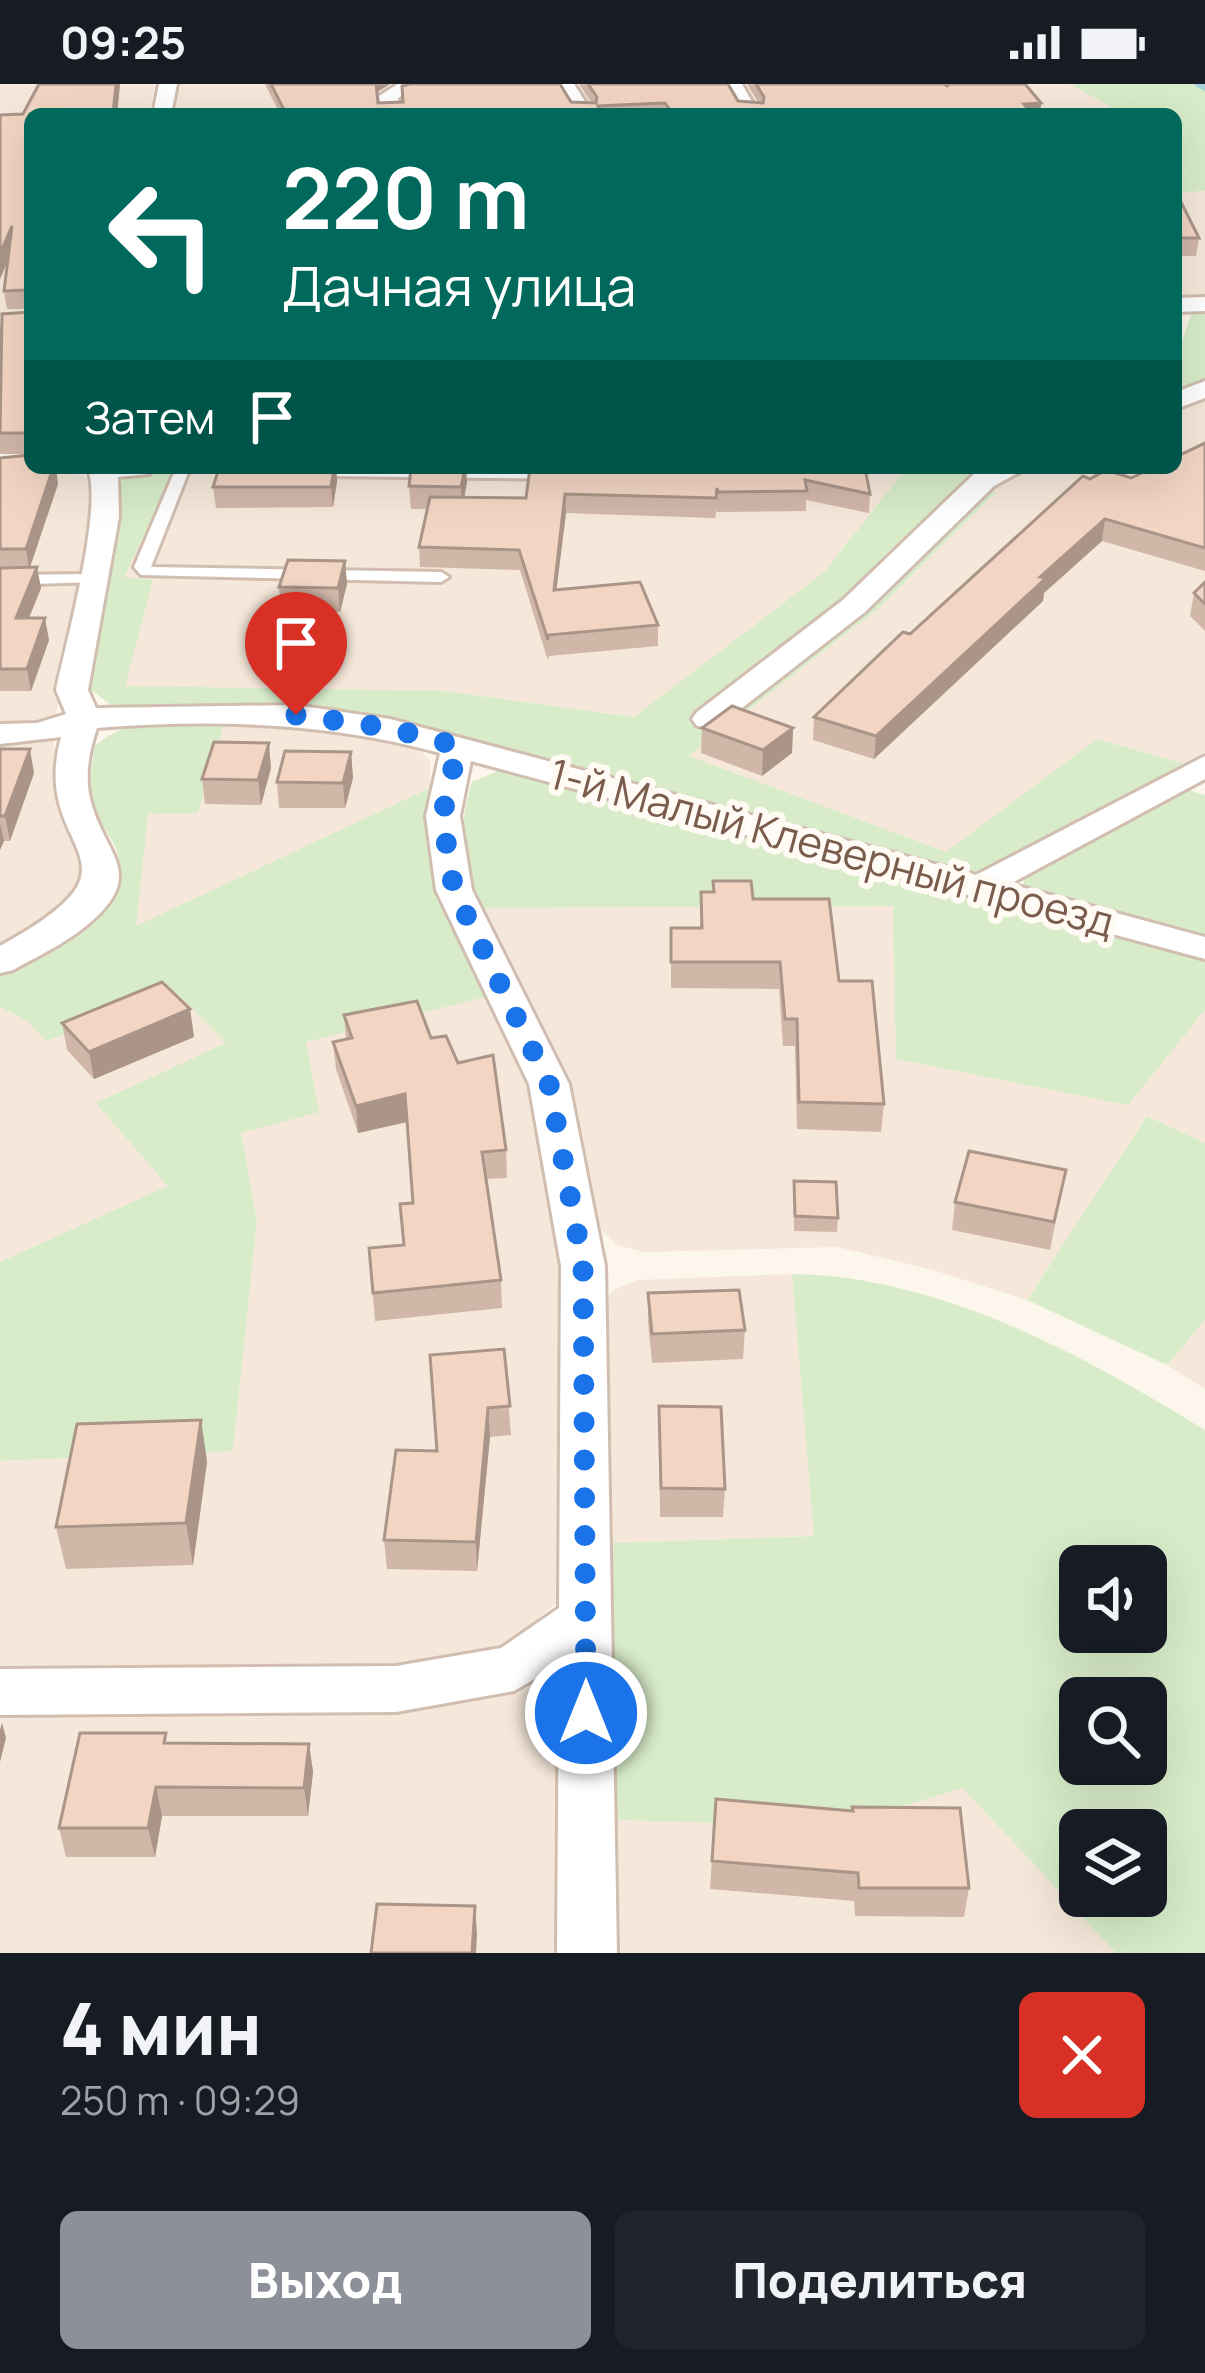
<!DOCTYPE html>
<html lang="ru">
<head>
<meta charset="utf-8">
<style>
  :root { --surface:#171b24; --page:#20242c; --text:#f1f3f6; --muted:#9ea1a6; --accent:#8c9099 }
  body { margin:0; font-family:Manrope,sans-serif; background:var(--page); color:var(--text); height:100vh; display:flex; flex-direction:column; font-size:45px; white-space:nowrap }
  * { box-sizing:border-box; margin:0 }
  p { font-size:39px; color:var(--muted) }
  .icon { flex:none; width:66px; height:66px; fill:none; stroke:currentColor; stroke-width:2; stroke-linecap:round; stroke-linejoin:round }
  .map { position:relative; height:1869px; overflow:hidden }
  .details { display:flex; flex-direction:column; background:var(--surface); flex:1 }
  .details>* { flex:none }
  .guide { position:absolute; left:24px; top:24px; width:1158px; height:366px; border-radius:18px; box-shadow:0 12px 48px #0002; background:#00695c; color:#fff; overflow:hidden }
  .controls { position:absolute; left:1059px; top:1461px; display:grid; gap:24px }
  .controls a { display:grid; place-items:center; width:108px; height:108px; border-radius:18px; background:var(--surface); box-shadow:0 12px 48px #0002; font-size:60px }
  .pin { position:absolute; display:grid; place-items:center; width:102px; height:102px; color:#fff; margin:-123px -51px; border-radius:50% 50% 50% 0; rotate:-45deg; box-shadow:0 0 12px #0007 }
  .pin .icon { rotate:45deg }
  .me { position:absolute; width:132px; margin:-66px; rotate:0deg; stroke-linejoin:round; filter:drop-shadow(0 0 9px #0008) }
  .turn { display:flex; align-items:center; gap:42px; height:252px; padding:0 60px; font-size:54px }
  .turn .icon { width:156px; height:156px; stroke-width:2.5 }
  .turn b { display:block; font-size:84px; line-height:102px }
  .then { display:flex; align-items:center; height:114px; padding:0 60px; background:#0003; gap:24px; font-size:45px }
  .round { display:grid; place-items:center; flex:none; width:126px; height:126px; border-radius:18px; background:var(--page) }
  .summary { display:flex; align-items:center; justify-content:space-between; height:204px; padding:0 60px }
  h1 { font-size:72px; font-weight:800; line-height:90px }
  .button { display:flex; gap:24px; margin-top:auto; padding:24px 60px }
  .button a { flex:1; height:138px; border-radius:18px; background:var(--accent); color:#fff; font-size:48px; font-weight:800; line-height:138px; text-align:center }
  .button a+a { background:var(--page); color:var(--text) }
  .status { display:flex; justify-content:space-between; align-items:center; height:84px; padding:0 60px; background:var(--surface); direction:ltr }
  .status svg { height:33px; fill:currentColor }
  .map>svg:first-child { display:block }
  .residential { fill:#f5e8da }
  .green { fill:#d8ecc9; fill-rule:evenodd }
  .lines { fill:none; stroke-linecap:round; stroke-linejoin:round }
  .stream { stroke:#a5d3da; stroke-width:6 }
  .lane-casing { stroke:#d1beb0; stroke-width:6 }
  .street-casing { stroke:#d1beb0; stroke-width:6 }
  .lane { fill:#fff; fill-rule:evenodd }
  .street { fill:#fff; fill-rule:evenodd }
  .wall { fill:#d1b7a8 }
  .shaded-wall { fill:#aa9588 }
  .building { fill:#f3d5c3; stroke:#aa9588; stroke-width:3 }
  .route { stroke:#1a73e8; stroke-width:21; stroke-dasharray:0 37.8 }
  .labels { text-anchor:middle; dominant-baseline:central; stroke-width:12; stroke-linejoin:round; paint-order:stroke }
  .street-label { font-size:42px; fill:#7a5c4d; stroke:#fffaf3 }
</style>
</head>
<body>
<div class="status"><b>09:25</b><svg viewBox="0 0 49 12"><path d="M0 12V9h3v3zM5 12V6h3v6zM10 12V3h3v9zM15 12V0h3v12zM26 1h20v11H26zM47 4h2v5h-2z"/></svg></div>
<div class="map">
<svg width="1205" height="1869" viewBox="0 0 1205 1869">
  <rect width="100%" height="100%" fill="#fdf6ec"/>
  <!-- residential -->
  <g class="residential">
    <polygon points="0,0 155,0 149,30 30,30 30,231 0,232"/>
    <polygon points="178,0 1070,0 1124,30 173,30"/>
    <polygon points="1205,107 1205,215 1176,217 1176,109"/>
    <polygon points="1205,296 1205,668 1185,680 1097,655 946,768 688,672 879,524 995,408 958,399 988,384 1176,384 1176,308"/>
    <polygon points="175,384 907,384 823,489 635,633 444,607 124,603 152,497 123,494"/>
    <polygon points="0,388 83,391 88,396 89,434 56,631 43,639 0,643"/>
    <polygon points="289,637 381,650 420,666 430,676 430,704 135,843 148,730 224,638"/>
    <polygon points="53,651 64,728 83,757 83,810 0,870 0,658"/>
    <polygon points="893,822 1128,1020 1205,926 1205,1059 1147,1032 1027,1216 933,1186 837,1163 645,1168 616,1161 599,1143 571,997 479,824"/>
    <polygon points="179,910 227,959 169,1102 0,1178 0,923 28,937 46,957"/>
    <polygon points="485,913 534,1001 563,1187 565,1512 503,1564 394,1591 0,1596 0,1377 233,1367 257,1136 241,1049 305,958"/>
    <polygon points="792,1190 815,1452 612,1459 601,1219 614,1206 638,1196"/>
    <polygon points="1205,1236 1205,1305 1167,1281"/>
    <polygon points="550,1600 572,1625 567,1869 0,1869 0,1623 397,1618 514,1609"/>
    <polygon points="963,1704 1116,1869 611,1869 613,1736 836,1742"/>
  </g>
  <!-- green -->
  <g class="green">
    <polygon points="1070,0 1205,0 1205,107 1176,109 1176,30 1124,30"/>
    <polygon points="1205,224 1205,296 1176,308 1176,275 1193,225"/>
    <polygon points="907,384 988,384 959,399 996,408 879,524 689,672 946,768 1097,655 1185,680 974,790 908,782 605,691 292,626 111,621 87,603 123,389 175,385 124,493 153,496 125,602 444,607 634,633 823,489"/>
    <path d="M224,638L198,729L148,730L136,842L430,704C419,792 448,837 485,913L306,958L319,1028L241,1049L257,1136L233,1367L0,1377V1178L168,1102L96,1019L226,959L179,911L46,957L28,937L0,923V893C35,871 121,827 119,780C119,756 97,740 92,720C88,703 93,679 94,663C128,631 180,639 224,638Z"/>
    <path d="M498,687L588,704L783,763L1205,877V926L1128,1021L896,975L893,822L479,824C457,782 459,743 472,698Z"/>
    <polygon points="1188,706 1205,711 1205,856 1023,801 1025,790"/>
    <polygon points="1147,1032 1205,1059 1205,1236 1167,1281 1027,1216"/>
    <path d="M792,1190C939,1192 1082,1270 1205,1346V1869H1116L963,1704L836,1742L613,1736L612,1459L814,1452ZM1080,1482H1146V1548H1080ZM1080,1614H1146V1680H1080ZM1080,1746H1146V1812H1080Z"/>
  </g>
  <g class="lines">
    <!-- stream -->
    <polyline class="stream" points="1198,0 1205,4"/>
    <!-- lane casing -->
    <g class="lane-casing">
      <g id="lane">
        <polygon points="176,384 190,384 151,483 441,488 449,493 441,498 141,491 134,483"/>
        <polygon points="92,490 98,492 98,498 0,501 0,491"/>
      </g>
    </g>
    <!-- street casing -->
    <g class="street-casing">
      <g id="street">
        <polygon points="159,0 177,0 171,30 153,30"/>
        <polygon points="454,0 403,11 398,14 400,30 382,30 379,12 398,0"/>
        <polygon points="556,0 574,0 593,30 575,30"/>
        <polygon points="724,0 742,0 759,30 741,30"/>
        <polygon points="1205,213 1205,227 1176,228 1176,214"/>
        <polygon points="1205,297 1205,314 1176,325 1176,308"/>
        <path d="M87,384H153L149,390L118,393L119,433L88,606L96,624L296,621L390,635L976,791L1205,672V695L1010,800L1205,853V875L471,677L460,732L472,806L569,1000L605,1182L617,1869H557L559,1581L514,1607L396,1628L0,1631V1585L396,1582L501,1564L559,1524L561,1182L529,1000L436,806L426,732L440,669C328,638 212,635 97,644C89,667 84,694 91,718C105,772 149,790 86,842C64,860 38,872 13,886L0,889V862C162,773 28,773 61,653L0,660V640L37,639L66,630L56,606C65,563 105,417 87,384Z"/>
        <polygon points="314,384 591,384 593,387 580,395 327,392"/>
        <polygon points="990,384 1027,384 994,402 865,528 719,642 697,642 692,635 697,628 843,516 974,390"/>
      </g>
    </g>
    <!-- lane -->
    <use href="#lane" class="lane"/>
    <!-- street -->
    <use href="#street" class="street"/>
  </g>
  <!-- wall -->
  <g class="wall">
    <polygon points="39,0 120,0 117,30 30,30 30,225 7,225 4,207 8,176 0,195 0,31 23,30"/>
    <polygon points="265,0 390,0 377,8 378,19 591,18 579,0 728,0 738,17 758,18 747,0 944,0 1041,19 1040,30 280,30"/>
    <polygon points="1176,118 1199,154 1196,172 1176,172"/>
    <polygon points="30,228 30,370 0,370 0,243"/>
    <polygon points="1205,359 1205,487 1102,457 1044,509 1043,517 874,675 813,656 814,633 1090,395 1131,394"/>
    <polygon points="0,374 30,384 56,384 58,400 30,483 41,504 29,534 49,556 31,607 0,607"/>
    <polygon points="219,384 336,384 337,397 333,423 216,424 213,403"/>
    <polygon points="411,384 466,384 467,398 464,413 526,414 865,384 870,410 869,429 806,416 806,427 717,428 717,424 715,434 566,429 556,505 658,541 658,562 549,572 548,577 520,486 420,483 419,463 427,425 411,425 409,402"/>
    <polygon points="345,477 347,500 340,528 281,527 279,503"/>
    <polygon points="1205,498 1205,547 1190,532 1194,509"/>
    <polygon points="702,644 793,644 792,669 762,692 701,669"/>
    <polygon points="0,665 34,689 10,757 4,757 0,766"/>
    <polygon points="351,668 353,694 345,724 279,724 277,698"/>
    <polygon points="271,684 261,721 205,720 202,695"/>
    <polygon points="713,797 753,815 839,897 884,1020 881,1048 797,1045 795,962 783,962 779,905 671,904 671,844 700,844 701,808 713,808"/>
    <polygon points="190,925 194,953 94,995 67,966 62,939"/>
    <polygon points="344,931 431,954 458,979 506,1066 507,1094 486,1095 501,1196 502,1224 375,1237 369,1164 403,1161 413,1119 407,1038 358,1049 336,985 333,958 346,956"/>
    <polygon points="1066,1086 1050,1166 952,1146 955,1118"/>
    <polygon points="794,1097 838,1134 837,1148 794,1147"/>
    <polygon points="648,1209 745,1246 743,1275 652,1279 648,1238"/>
    <polygon points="504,1265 511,1351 490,1353 477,1487 387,1485 384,1456 437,1367"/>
    <polygon points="659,1322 725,1405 723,1433 660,1433"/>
    <polygon points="201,1336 207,1378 193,1481 66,1485 56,1443"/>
    <polygon points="168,1659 309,1660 313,1688 308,1732 162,1732 155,1773 66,1773 59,1744"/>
    <polygon points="716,1715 969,1804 964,1833 855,1832 854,1817 710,1805"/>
  </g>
  <!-- shaded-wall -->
  <g class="shaded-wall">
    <polygon points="116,0 120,0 117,30 113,30"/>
    <polygon points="376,0 390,0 377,8"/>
    <polygon points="1041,19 1040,30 1023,30 1024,20"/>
    <polygon points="12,142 15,160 0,195 0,170"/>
    <polygon points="53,384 56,384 58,400 29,486 26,465"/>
    <polygon points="334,384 336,384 337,397 333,423 331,403"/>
    <polygon points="465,384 466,384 467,398 462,426 461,403"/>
    <polygon points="565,410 566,429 554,526 554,506"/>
    <polygon points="1105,435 1102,457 1044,509 1043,517 874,675 876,652 1040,493"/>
    <polygon points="345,477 347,500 340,528 338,504"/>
    <polygon points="37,483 41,504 20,556 16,534"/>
    <polygon points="45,534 49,556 31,607 27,585"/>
    <polygon points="793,644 792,669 762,692 763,666"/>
    <polygon points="269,659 271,684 261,721 258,696"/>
    <polygon points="30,665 34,689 10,757 5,732"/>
    <polygon points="351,668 353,694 345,724 343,699"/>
    <polygon points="0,739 4,757 0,766"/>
    <polygon points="190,925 194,953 94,995 89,968"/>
    <polygon points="405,1010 407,1038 358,1049 356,1022"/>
    <polygon points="488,1324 490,1353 477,1487 476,1458"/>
    <polygon points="201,1336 207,1378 193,1481 186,1439"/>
    <polygon points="2,1639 6,1654 0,1678 0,1646"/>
    <polygon points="309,1660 313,1688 308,1732 304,1704"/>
    <polygon points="156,1703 162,1732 155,1773 148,1744"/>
    <polygon points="475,1822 477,1850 476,1869 472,1869"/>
  </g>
  <!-- building -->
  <g class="building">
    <polygon points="39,0 116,0 113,30 30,30 30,209 27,206 4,207 12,142 0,170 0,31 23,30"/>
    <polygon points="271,0 376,0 378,19 403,18 402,2 410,0 560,0 571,18 596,19 597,13 588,0 728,0 738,17 763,19 764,13 756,0 944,0 947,2 950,0 1025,0 1041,19 1024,20 1032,30 673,30 665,19 598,22 599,30 286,30"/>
    <polygon points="1176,118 1181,118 1199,154 1176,154"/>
    <polygon points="30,228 30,357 27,349 0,349 2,230"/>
    <polygon points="1205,359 1205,464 1105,435 1040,493 1046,494 876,652 814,633 903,548 910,550 1083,392 1090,395 1106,386 1131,394 1153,384 1176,384 1176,373"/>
    <polygon points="30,371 30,384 53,384 26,465 0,465 0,374"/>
    <polygon points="219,384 334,384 331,403 213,403"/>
    <polygon points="411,384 465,384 461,403 409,402"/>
    <polygon points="530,384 865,384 870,410 805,396 807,407 718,408 717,404 716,414 565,410 554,506 640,498 658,541 548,551 548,556 519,466 419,463 430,413 526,414"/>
    <polygon points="288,476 345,477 338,504 279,503"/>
    <polygon points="37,483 16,534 45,534 27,585 0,585 0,484"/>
    <polygon points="1205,498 1205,520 1194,509"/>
    <polygon points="732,622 793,644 763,666 702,644"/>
    <polygon points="214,658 269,659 258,696 202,695"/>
    <polygon points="0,665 30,665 5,732 0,732"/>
    <polygon points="285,667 351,668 343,699 277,698"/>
    <polygon points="713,797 751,797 753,815 829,815 839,897 872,897 884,1020 799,1018 797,935 785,935 780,878 671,878 671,844 702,844 701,808 714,808"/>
    <polygon points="162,898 190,925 89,968 62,939"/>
    <polygon points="417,917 431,954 446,952 458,979 493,971 506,1066 482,1068 501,1196 373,1209 369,1164 404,1161 400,1120 413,1119 405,1010 356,1022 333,958 352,954 344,931"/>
    <polygon points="969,1067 1066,1086 1054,1138 955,1118"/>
    <polygon points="794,1097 836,1098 838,1134 795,1132"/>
    <polygon points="739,1206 745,1246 652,1250 648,1209"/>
    <polygon points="504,1265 510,1322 488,1324 476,1458 384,1456 396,1366 437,1367 430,1271"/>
    <polygon points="659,1322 721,1323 725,1405 661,1404"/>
    <polygon points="201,1336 186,1439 56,1443 77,1340"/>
    <polygon points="80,1649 166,1649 164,1659 309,1660 304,1704 156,1703 148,1744 59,1744"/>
    <polygon points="716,1715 853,1727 852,1723 960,1724 969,1804 859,1804 858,1789 712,1777"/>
    <polygon points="377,1820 475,1822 472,1869 371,1869"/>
  </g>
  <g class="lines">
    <!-- route -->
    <polyline class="route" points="296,631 390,644 458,662 442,733 454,806 549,1000 583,1181 586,1629"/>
  </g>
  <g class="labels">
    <!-- street labels -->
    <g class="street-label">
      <text transform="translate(832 763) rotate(15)">1-й Малый Клеверный проезд</text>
    </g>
  </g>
</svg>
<div class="controls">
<a><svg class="icon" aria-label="sound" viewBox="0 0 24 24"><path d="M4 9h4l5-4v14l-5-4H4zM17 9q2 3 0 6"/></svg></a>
<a><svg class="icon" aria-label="search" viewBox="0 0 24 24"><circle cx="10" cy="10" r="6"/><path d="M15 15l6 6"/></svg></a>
<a><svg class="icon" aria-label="layers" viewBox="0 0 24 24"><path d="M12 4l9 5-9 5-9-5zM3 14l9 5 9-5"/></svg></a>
</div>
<div class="pin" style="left:296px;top:631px;background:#d93025"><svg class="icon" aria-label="arrive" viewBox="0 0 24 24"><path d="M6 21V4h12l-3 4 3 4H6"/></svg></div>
<svg class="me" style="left:586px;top:1629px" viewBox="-20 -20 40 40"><circle r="17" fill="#1a73e8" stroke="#fff" stroke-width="3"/><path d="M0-11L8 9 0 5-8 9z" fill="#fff"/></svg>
<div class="guide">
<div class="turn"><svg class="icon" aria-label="left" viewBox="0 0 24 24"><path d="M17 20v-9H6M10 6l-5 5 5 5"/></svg><div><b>220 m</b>Дачная улица</div></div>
<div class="then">Затем<svg class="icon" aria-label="arrive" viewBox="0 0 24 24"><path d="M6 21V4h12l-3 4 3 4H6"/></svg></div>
</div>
</div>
<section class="details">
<div class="summary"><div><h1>4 мин</h1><p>250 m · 09:29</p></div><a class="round" style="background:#d93025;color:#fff"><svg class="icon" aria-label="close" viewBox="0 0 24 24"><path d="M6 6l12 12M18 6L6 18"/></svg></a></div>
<div class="button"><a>Выход</a><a>Поделиться</a></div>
</section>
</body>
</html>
